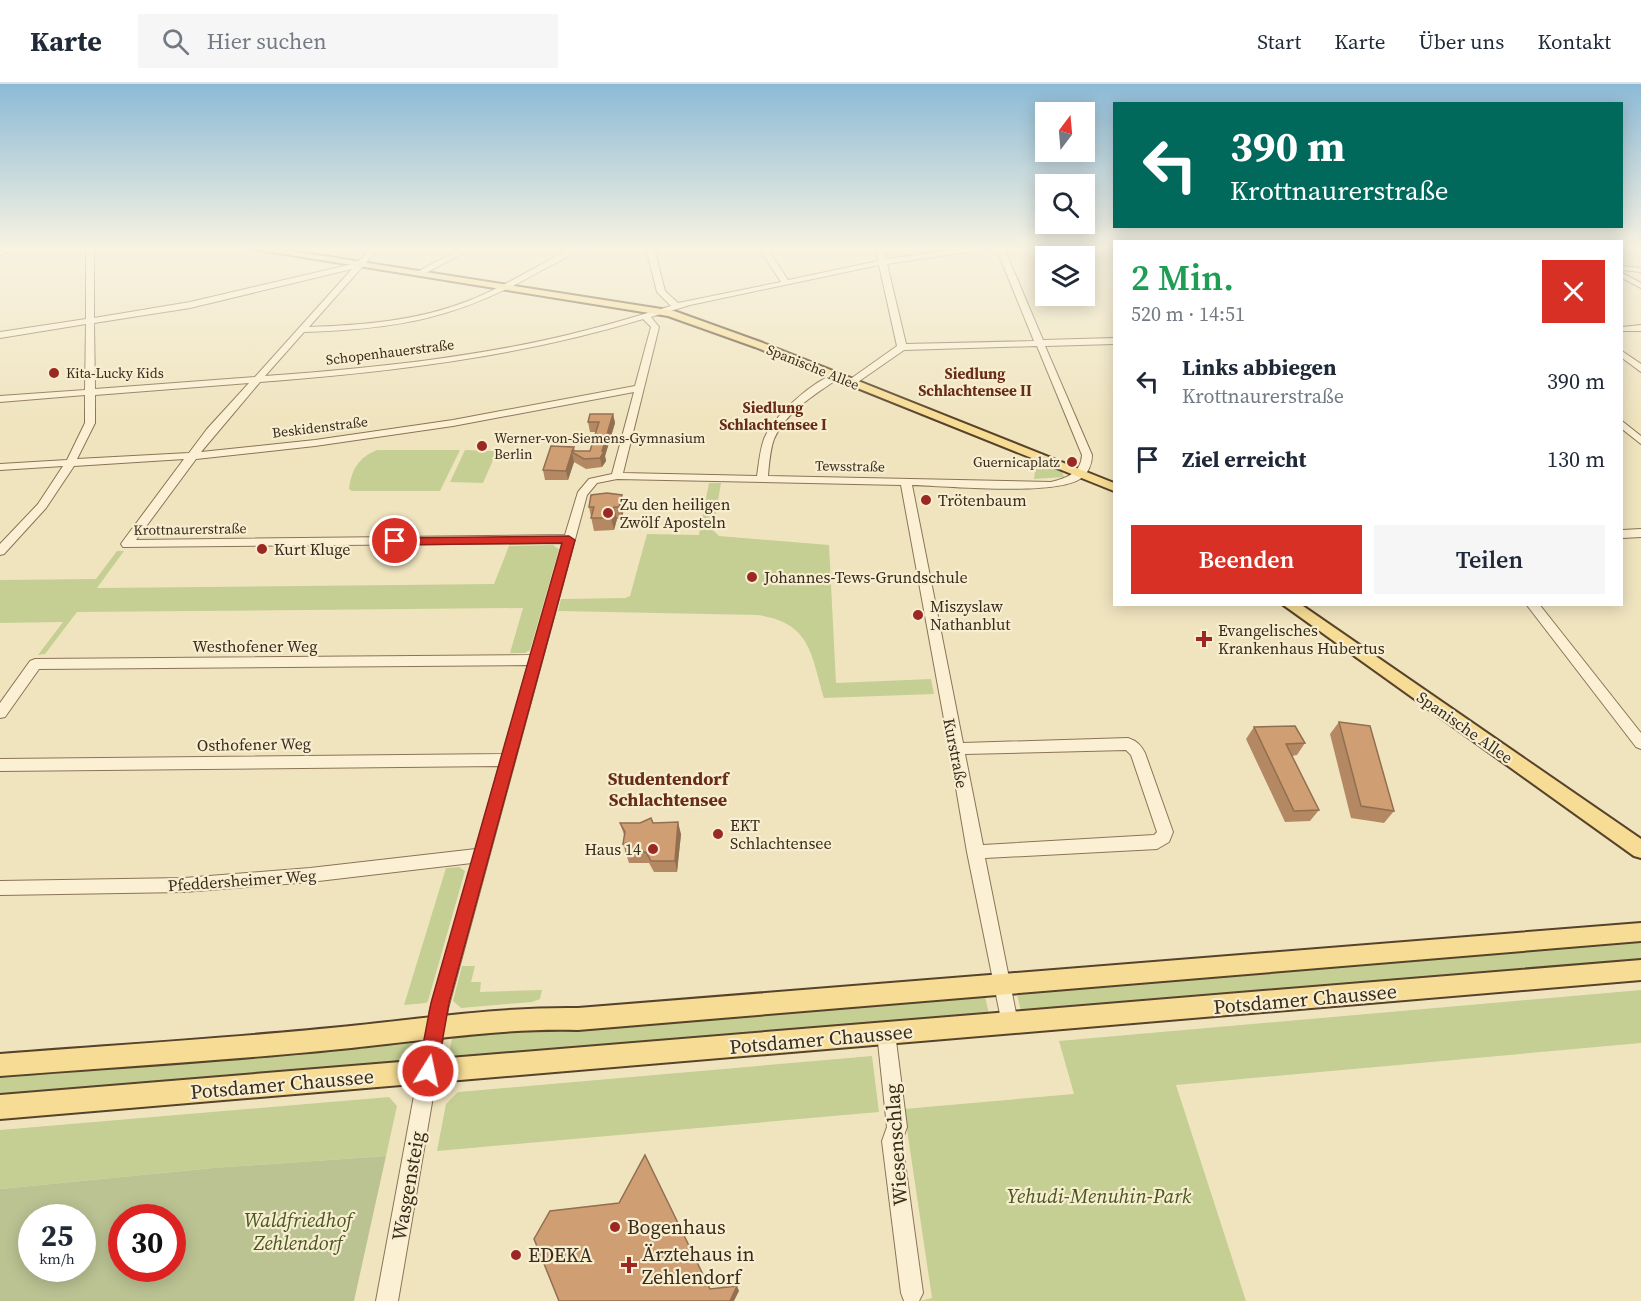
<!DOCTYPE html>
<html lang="de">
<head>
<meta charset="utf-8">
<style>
  :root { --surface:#fff; --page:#f6f6f7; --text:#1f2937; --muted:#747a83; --line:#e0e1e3; --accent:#d93025 }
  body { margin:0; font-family:"Source Serif 4",serif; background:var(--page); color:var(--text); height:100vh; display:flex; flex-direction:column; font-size:22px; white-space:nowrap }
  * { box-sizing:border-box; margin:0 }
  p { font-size:20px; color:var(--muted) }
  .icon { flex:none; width:33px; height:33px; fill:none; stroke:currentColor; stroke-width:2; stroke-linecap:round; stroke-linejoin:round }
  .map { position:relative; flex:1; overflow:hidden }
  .side { position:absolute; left:1113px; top:156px; width:510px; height:366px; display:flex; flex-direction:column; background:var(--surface); border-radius:0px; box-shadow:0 3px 15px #0003 }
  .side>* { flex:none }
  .hud { position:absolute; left:1113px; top:18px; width:510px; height:126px; border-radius:0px; box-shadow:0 3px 15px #0003; background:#00695c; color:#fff; overflow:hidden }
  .needle { width:39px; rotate:16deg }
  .buttons { position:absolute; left:1035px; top:18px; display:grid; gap:12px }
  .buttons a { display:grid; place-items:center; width:60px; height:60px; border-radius:0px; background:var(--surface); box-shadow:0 3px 15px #0003; font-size:30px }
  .speed { position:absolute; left:18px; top:1120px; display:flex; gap:12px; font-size:30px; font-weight:700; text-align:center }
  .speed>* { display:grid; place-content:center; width:78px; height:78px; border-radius:50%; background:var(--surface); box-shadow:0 3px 15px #0003; line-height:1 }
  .speed small { font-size:15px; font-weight:400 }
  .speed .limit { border:9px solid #d22; background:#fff; color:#111 }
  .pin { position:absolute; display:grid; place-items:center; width:51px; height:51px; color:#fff; margin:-26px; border:3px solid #fff; border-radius:50%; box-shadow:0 2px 6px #0007 }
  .me { position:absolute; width:66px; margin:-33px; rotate:10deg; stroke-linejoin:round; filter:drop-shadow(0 0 4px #0008) }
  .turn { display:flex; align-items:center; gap:21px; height:126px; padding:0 18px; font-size:27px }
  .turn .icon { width:78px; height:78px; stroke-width:2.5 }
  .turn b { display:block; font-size:42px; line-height:51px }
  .round { display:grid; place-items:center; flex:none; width:63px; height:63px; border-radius:0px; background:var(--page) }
  .headline { display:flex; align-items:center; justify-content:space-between; height:102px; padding:0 18px }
  h1 { font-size:36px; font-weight:600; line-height:45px; color:#1e9e55 }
  .cta { display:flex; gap:12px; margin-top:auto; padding:12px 18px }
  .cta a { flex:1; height:69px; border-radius:0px; background:var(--accent); color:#fff; font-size:24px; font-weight:600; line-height:69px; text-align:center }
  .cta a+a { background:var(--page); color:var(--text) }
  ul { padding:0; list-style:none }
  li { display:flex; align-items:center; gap:18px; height:78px; padding:0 18px }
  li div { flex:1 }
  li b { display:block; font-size:22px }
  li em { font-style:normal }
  header { display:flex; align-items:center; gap:36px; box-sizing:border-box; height:84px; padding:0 30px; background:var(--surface); border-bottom:2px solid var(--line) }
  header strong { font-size:28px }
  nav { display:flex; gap:33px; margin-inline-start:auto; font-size:21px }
  .search { width:420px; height:54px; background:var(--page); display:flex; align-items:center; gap:15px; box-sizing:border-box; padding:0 21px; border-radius:0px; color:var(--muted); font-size:22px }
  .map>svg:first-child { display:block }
  .green { fill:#c5cf93 }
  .cemetery { fill:#bbc393; fill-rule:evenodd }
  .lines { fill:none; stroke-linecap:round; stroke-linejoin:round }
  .minor-casing { stroke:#8a7457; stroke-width:2 }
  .major-casing { stroke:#57422b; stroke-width:4 }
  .minor { fill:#fbf0d3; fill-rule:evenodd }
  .major { fill:#f6dc95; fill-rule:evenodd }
  .wall { fill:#b38863 }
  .shaded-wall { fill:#926f50 }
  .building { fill:#d09e73; stroke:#926f50; stroke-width:1.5 }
  .route { fill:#d93025; stroke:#8d1f18; stroke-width:1.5 }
  .poi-dot { fill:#9c2823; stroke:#f7edcf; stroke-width:2 }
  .labels { text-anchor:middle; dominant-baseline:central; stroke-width:4.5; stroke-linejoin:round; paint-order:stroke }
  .far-street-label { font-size:14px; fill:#392b1c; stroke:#f7edcf }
  .far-poi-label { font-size:14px; fill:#392b1c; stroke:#f7edcf; text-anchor:start }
  .far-neighbourhood-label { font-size:15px; font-weight:bold; fill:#682d19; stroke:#f7edcf }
  .poi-label { font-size:16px; fill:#392b1c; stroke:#f7edcf; text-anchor:start }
  .street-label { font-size:16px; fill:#392b1c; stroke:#f7edcf }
  .neighbourhood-label { font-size:18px; font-weight:bold; fill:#682d19; stroke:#f7edcf }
  .near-street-label { font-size:20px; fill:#392b1c; stroke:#f7edcf }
  .near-park-label { font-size:20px; font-style:italic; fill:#475621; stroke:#f7edcf }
  .near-poi-label { font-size:20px; fill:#392b1c; stroke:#f7edcf; text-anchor:start }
</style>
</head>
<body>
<header>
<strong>Karte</strong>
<div class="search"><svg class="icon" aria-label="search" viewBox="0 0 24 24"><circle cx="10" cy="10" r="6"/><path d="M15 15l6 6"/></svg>Hier suchen</div>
<nav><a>Start</a><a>Karte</a><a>Über uns</a><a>Kontakt</a></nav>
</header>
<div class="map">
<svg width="1641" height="1217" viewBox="0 0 1641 1217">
  <rect width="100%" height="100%" fill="#f0e4bf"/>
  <!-- green -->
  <g class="green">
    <path d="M377,366H460L440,407H352L349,405C351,386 359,373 377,366Z"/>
    <polygon points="465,366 497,367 483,399 450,398"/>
    <polygon points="1039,380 1062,387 1064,393 1034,395 1035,387"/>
    <path d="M709,399H721L713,446L719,452L829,461L836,599L931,595L934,610L824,614C811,570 811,539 758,531L558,527L561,515L625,514L630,512L647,450L699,451Z"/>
    <polygon points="553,461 559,465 530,566 525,569 510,569 523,524 77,528 45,570 38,571 63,538 0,539 0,496 96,495 117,467 124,467 97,504 494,500 509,462"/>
    <polygon points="459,783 465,787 428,917 426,919 404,921 446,784"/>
    <polygon points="1641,853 1641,879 1022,932 1016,905"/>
    <polygon points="462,882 475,882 471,898 481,898 480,908 542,906 540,915 532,918 461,924 453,917"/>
    <polygon points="1641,906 1641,959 1176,1001 1246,1217 920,1217 932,1214 904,1025 1074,1010 1059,957"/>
    <polygon points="984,908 990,934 447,979 453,950"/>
    <polygon points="414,954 408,983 0,1017 0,987"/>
    <polygon points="872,972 879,1028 437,1067 446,1020 458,1008"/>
    <polygon points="389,1013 397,1022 386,1072 213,1084 0,1105 0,1046"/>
  </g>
  <!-- cemetery -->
  <path class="cemetery" d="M386,1072L354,1217H0V1105L213,1084ZM32,1134H82V1185H32ZM122,1134H172V1185H122Z"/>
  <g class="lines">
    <!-- minor casing -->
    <g class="minor-casing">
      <g id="minor">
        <polygon points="5,164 16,164 0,172 0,167"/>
        <path d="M86,164H94V234L190,218L357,179L371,164H379L309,243C363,241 417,237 468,217C504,203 537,182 571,164H581C568,174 551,181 537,189C455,235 397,245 304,248L265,292C372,284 484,273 587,246C615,239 643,230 671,222L657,208L646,164H654L665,207L678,219L781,198L759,164H767L788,196L878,177L875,164H883L886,175L969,164H993L887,180L906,260L1034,257L996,164H1004L1043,256L1114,254V260L1045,262L1092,371C1092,381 1088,389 1080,395C1054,412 947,402 912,401L963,659L1128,654C1137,657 1141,661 1145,669L1173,748L1169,758L1157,765L985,774L1018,939L1015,945L1009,948L1003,945L967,768L950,669L948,665L949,662L901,401L617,395L597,399L587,411L448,925L398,1217H376L430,925L472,779L310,798L184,808L0,811V797L184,794L310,784L476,765L499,682L0,687V675L503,670L528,581L39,585L5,633L0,634V619L30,577L35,575L531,571L563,459L123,463L121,460L123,457L184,375L74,382L46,424L4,470L0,471V460L38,420L63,382L0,386V380L67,376L85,339V311L0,318V312L85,306L86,240L0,254V248L86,235ZM879,181L897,262L849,296V300H855L904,266L1037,262L1082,371C1081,389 1067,394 1051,398L768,392C769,380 770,366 774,355C786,327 816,310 839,294V290L836,289C812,298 774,331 764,355C760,366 759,379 757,392L623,389L659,243L651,233L690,221ZM352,185L255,293L95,305L94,239L190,224ZM643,235L651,243L635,302L453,336L315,356L201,368L260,298C389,288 519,273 643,235ZM249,299L207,345L189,369L77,375L95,339V311ZM634,308L612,390L589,395L578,408L565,451L136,456L196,375L315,362L453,342ZM1126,666L1131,671L1157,748L1154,751L983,761L965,670Z"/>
        <polygon points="462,164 473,164 422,191 415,189"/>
        <polygon points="1622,182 1641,184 1641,188 1622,186"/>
        <polygon points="1622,189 1641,199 1641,204 1622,194"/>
        <polygon points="1641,241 1641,247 1622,247 1622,243"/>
        <polygon points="1622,267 1641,280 1641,288 1622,274"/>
        <polygon points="1622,337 1641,352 1641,360 1622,345"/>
        <polygon points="1641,445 1641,453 1622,454 1622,446"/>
        <polygon points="1526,520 1539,520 1641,649 1641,665 1636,663"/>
        <polygon points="886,940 892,943 895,949 907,1043 902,1057 923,1209 919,1217 904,1217 901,1209 882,1057 887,1043 877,949 880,943"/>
      </g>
    </g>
    <!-- major casing -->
    <g class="major-casing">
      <g id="major">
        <polygon points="247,164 272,164 674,227 763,259 1114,399 1114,407 755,263 668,232"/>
        <polygon points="1282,520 1300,520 1641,755 1641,774 1634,772"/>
        <path d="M1641,839V857L578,946C501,944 427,956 351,964C234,976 117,983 0,992V970C117,961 234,954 351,942C428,934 500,923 578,924Z"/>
        <polygon points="1641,876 1641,896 0,1035 0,1011"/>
      </g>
    </g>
    <!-- minor -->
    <use href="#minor" class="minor"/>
    <!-- major -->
    <use href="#major" class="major"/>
  </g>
  <!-- wall -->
  <g class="wall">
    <polygon points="613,330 615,339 605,372 606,377 602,383 586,385 574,378 568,396 545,396 543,386 574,363 575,367 590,367 596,348 590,348 588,338"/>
    <polygon points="591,411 624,424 622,435 617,435 614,446 594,447 589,423"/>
    <polygon points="1339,638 1394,727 1384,739 1351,734 1330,650"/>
    <polygon points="1254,643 1305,659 1297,671 1292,672 1319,726 1310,737 1285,738 1246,655"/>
    <polygon points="620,739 653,739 681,750 677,788 654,788 649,779 629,779 623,760 624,751"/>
  </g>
  <!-- shaded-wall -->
  <g class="shaded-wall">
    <polygon points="613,330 615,339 605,372 606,377 602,383 600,374"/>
    <polygon points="572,368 574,378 568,396 566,387"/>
    <polygon points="622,411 624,424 622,435 619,423"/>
    <polygon points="614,423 617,435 614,446 611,434"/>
    <polygon points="678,738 681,750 677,788 675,777"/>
    <polygon points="737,1202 739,1207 734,1217 730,1217"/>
  </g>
  <!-- building -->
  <g class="building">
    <polygon points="590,330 613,330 602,367 604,368 600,374 584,375 572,368 566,387 543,386 551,362 574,363 572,367 590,367 599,338 588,338"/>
    <polygon points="607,409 622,411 619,423 614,423 611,434 591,434 594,423 589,423 591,411"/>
    <polygon points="1339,638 1370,642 1394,727 1361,722"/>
    <polygon points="1295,642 1305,659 1286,660 1319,726 1294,727 1254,643"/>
    <polygon points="651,734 653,739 678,738 675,777 651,777 646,768 626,768 627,759 623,760 625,748 620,739 640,739"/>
    <polygon points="645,1071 710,1205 737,1202 730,1217 559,1217 534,1155 550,1127 619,1119"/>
  </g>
  <!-- sky -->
  <linearGradient id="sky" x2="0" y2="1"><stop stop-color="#8cbad6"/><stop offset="0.49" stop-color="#f8f3e2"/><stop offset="1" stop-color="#f8f3e2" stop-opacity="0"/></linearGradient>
  <rect width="1641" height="335" fill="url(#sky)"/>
  <!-- route -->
  <polygon class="route" points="569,452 575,456 449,919 437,987 434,994 428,997 421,994 418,987 431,919 562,459 395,461 389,457 395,454"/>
  <!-- markers -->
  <g class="poi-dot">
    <circle cx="54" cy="289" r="6"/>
    <circle cx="482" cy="362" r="6"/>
    <circle cx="1072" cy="378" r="6"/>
    <circle cx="926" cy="416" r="6"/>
    <circle cx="608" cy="429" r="6"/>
    <circle cx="262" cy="465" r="6"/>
    <circle cx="752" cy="493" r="6"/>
    <circle cx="918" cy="531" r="6"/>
    <path d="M1201 546h6v6h6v6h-6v6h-6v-6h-6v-6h6z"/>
    <circle cx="718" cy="750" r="6"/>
    <circle cx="653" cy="765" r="6"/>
    <circle cx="615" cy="1143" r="6"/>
    <circle cx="516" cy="1171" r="6"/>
    <path d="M626 1172h6v6h6v6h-6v6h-6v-6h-6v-6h6z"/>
  </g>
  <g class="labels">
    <!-- far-street labels -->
    <g class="far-street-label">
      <text transform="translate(390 268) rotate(-7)">Schopenhauerstraße</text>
      <text transform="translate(813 283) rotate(22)">Spanische Allee</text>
      <text transform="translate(320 343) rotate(-7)">Beskidenstraße</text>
      <text transform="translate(850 382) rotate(1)">Tewsstraße</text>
      <text transform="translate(190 445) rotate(-1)">Krottnaurerstraße</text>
    </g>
    <!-- far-poi labels -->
    <g class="far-poi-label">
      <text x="66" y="289">Kita-Lucky Kids</text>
      <text x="494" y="354">Werner-von-Siemens-Gymnasium<tspan x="494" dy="16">Berlin</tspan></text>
      <text x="1060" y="378" text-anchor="end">Guernicaplatz</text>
    </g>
    <!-- far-neighbourhood labels -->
    <g class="far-neighbourhood-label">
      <text x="975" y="289">Siedlung<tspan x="975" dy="17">Schlachtensee II</tspan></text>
      <text x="773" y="323">Siedlung<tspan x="773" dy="17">Schlachtensee I</tspan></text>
    </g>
    <!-- poi labels -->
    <g class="poi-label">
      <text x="938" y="416">Trötenbaum</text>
      <text x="620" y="420">Zu den heiligen<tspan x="620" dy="18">Zwölf Aposteln</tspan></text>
      <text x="274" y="465">Kurt Kluge</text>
      <text x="764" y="493">Johannes-Tews-Grundschule</text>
      <text x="930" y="522">Miszyslaw<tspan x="930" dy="18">Nathanblut</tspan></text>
      <text x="1218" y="546">Evangelisches<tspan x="1218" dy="18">Krankenhaus Hubertus</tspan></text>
      <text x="730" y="741">EKT<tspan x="730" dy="18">Schlachtensee</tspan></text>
      <text x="641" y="765" text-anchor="end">Haus 14</text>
    </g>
    <!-- street labels -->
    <g class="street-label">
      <text x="255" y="562">Westhofener Weg</text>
      <text transform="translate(1465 643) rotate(35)">Spanische Allee</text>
      <text transform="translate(254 660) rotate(-1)">Osthofener Weg</text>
      <text transform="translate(956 669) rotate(79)">Kurstraße</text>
      <text transform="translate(242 796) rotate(-4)">Pfeddersheimer Weg</text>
    </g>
    <!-- neighbourhood labels -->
    <g class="neighbourhood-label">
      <text x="668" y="694">Studentendorf<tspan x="668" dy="21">Schlachtensee</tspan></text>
    </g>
    <!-- near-street labels -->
    <g class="near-street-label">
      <text transform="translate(1305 915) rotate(-5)">Potsdamer Chaussee</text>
      <text transform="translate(821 955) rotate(-5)">Potsdamer Chaussee</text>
      <text transform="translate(282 1000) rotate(-5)">Potsdamer Chaussee</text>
      <text transform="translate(896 1061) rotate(-94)">Wiesenschlag</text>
      <text transform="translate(408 1102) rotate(-80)">Wasgensteig</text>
    </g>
    <!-- near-park labels -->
    <g class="near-park-label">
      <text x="1099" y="1112">Yehudi-Menuhin-Park</text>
      <text x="298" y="1136">Waldfriedhof<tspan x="298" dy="23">Zehlendorf</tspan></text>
    </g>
    <!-- near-poi labels -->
    <g class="near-poi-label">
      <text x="627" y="1143">Bogenhaus</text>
      <text x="642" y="1170">Ärztehaus in<tspan x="642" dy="23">Zehlendorf</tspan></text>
      <text x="528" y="1171">EDEKA</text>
    </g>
  </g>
</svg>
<div class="buttons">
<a><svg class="needle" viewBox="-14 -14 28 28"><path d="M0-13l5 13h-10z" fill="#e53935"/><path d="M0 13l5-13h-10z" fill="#747a83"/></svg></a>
<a><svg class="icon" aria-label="search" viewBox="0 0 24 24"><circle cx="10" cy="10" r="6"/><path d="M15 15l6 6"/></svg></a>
<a><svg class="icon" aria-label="layers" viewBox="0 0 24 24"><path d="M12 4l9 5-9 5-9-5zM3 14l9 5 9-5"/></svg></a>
</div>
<div class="speed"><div>25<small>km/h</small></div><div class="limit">30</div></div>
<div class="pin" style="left:395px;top:457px;background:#d93025"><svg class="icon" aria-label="arrive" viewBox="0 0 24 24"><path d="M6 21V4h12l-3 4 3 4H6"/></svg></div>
<svg class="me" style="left:428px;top:987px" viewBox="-20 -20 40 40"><circle r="17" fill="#d93025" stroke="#fff" stroke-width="3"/><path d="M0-11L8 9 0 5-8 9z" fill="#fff"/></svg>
<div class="hud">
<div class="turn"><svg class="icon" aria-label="left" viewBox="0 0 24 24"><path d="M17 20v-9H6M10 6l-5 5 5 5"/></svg><div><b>390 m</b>Krottnaurerstraße</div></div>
</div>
<section class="side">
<div class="headline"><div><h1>2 Min.</h1><p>520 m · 14:51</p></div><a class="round" style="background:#d93025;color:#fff"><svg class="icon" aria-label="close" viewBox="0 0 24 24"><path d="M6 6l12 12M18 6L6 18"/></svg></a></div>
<ul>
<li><svg class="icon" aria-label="left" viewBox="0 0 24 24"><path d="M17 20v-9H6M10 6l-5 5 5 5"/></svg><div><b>Links abbiegen</b><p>Krottnaurerstraße</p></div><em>390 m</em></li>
<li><svg class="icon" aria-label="arrive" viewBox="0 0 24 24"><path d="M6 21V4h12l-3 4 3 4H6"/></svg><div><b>Ziel erreicht</b></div><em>130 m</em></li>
</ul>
<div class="cta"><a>Beenden</a><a>Teilen</a></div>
</section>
</div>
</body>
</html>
